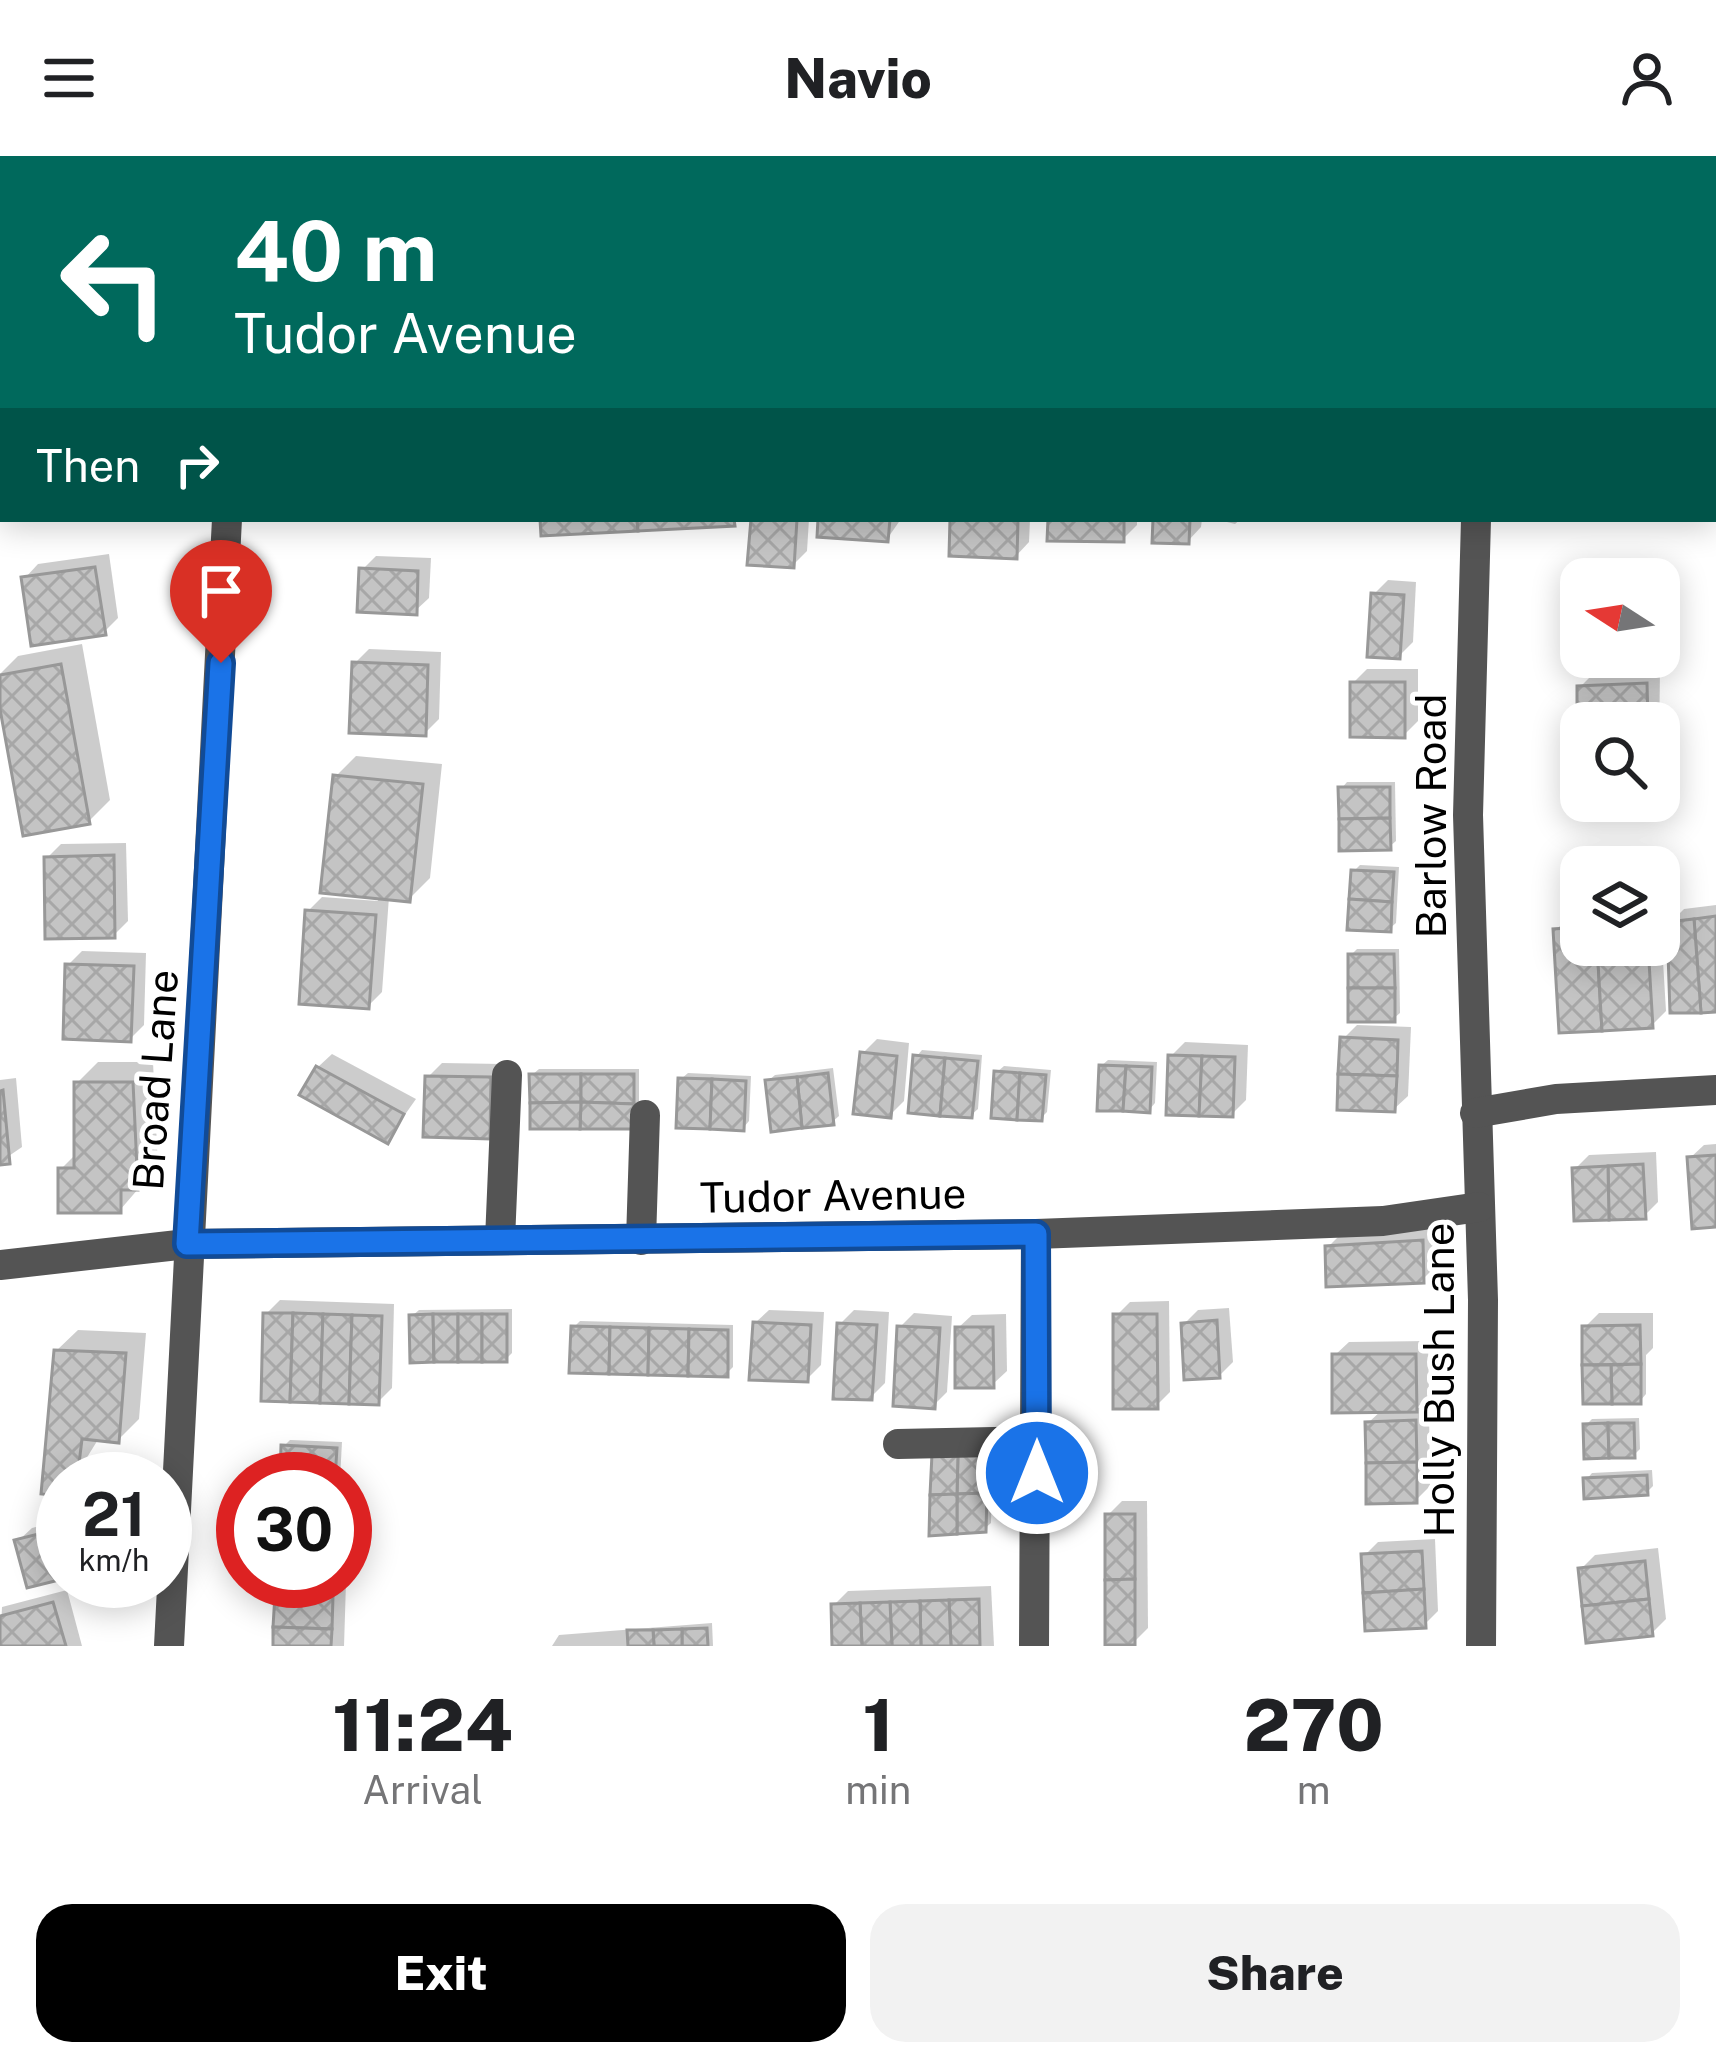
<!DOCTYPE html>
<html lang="en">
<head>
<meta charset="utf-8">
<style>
  :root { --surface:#fff; --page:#f2f2f2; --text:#202124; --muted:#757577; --accent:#000 }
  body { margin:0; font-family:"Public Sans",sans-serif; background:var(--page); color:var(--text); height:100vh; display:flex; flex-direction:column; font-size:45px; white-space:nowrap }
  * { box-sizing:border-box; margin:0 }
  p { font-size:39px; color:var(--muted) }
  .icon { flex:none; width:66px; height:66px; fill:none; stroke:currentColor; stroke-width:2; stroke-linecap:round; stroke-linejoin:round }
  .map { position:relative; height:1490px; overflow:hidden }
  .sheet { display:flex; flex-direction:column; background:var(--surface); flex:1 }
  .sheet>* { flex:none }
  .guide { position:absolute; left:0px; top:0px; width:1716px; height:366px; box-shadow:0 6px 30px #0003; background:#00695c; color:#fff; overflow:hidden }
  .needle { width:78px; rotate:282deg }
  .tools { position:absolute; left:1560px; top:402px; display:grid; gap:24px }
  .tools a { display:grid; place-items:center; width:120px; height:120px; border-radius:24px; background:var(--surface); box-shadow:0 6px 30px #0003; font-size:60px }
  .speed { position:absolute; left:36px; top:1296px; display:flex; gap:24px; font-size:60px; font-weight:700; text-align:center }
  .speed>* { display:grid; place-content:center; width:156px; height:156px; border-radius:50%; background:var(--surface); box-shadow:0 6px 30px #0003; line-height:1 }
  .speed small { font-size:30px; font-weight:400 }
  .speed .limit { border:18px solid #d22; background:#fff; color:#111 }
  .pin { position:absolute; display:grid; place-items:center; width:102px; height:102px; color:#fff; margin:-123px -51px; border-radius:50% 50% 50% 0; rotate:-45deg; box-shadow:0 0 12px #0007 }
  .pin .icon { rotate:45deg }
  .me { position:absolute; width:132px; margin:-66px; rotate:0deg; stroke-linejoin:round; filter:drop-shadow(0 0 9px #0008) }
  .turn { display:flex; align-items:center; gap:42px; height:252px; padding:0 36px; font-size:54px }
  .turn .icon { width:156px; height:156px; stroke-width:2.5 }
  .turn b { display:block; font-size:84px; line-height:102px }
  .then { display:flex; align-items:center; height:114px; padding:0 36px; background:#0003; gap:24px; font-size:45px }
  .eta { display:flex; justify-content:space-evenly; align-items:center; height:204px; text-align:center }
  .eta b { font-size:72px; font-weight:800; line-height:84px }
  .cta { display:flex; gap:24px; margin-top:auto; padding:24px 36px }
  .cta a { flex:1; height:138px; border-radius:36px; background:var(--accent); color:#fff; font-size:48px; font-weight:800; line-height:138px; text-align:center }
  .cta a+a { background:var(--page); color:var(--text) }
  header { display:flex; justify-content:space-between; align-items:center; height:156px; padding:0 36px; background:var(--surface); font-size:54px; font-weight:800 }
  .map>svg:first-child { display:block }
  .shadow { fill:#0003 }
  .building { fill:url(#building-cross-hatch); stroke:#989898; stroke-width:3 }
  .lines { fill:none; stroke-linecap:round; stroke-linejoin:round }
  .minor { stroke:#545454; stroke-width:30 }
  .route-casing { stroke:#114b97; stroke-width:30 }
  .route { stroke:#1a73e8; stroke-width:21 }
  .labels { text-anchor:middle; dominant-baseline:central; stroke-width:10; stroke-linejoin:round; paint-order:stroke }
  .street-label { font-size:42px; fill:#000; stroke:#fff }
</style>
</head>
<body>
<header><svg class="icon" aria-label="menu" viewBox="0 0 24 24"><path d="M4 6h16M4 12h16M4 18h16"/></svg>Navio<svg class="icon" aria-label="person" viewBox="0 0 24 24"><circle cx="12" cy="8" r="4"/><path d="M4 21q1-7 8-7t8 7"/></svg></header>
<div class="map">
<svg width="1716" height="1490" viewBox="0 0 1716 1490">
  <defs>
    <pattern id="building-cross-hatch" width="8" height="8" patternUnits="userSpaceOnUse" patternTransform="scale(3)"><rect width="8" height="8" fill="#c4c4c4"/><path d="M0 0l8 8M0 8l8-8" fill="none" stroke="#a7a7a7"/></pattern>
  </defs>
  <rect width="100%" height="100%" fill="#fff"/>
  <!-- shadow -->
  <g class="shadow">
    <polygon points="258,0 328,0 333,2 260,3"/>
    <polygon points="341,0 404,0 340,3"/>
    <polygon points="540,0 882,0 539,3"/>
    <polygon points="910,0 1018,0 1018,3 907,3"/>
    <polygon points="1158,0 1242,0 1243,3 1158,3"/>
    <rect x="1264" y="0" width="69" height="3"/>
    <rect x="1347" y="0" width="69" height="3"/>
    <polygon points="1452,0 1514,0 1514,3 1453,3"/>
    <polygon points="1574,0 1643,0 1643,2 1574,3"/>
    <polygon points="1678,0 1716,0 1716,7 1713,3"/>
    <polygon points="0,204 3,334 0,334"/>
    <polygon points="1713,251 1716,296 1713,310"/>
    <polygon points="754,363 809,363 807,395 793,409"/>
    <polygon points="821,363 901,363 887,383"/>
    <polygon points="953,363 1030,363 1029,386 1016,400"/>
    <polygon points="1051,363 1137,363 1137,369 1123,383"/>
    <polygon points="1156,363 1202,363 1201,371 1188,385"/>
    <polygon points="1215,363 1241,363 1235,368"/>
    <polygon points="109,398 118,462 104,476 25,422 38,408"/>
    <polygon points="376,400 431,402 429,442 415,455 362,414"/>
    <polygon points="1388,424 1416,426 1413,486 1399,500 1374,438"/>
    <polygon points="82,488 110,644 89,665 0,536 0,518 18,500"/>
    <polygon points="369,493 441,496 439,563 425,577 355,507"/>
    <polygon points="1367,513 1418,513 1418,565 1404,579 1353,527"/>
    <polygon points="1660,515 1659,587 1659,567 1581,567 1581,581 1580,531 1594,517"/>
    <polygon points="356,600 442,608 430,722 409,743 389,741 382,836 368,850 308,755 322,741 378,745 335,621"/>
    <polygon points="1347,626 1395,626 1396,685 1389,691 1341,633"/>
    <polygon points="126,687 128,765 114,779 47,702 61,688"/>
    <polygon points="1360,709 1399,711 1396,767 1389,773 1354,715"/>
    <polygon points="1716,749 1716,852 1670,767 1684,753"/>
    <polygon points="1660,755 1666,855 1652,869 1556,774 1570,760 1581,759 1581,789 1659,789"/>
    <polygon points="1357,793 1399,793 1400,857 1393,863 1351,799"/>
    <polygon points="82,795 146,797 144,869 130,883 68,809"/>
    <polygon points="1357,869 1411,871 1408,940 1394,953 1343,883"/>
    <polygon points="877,883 909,887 904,945 890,959 863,897"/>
    <polygon points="1185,886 1248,889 1246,944 1232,958 1171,900"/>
    <polygon points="922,894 982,899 978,953 971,959 916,901"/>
    <polygon points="332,898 416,943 387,984 318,911"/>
    <polygon points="1108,904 1157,906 1155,947 1149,954 1101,910"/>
    <polygon points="98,906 153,906 158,1010 120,1054 61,1013 77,997 77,927"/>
    <polygon points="442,907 503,908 502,966 428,921"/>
    <polygon points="1004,910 1051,914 1047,956 1041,962 997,916"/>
    <polygon points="833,912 839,960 832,966 768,925 775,919"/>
    <polygon points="539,913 639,913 639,964 532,919"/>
    <polygon points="688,917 751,920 749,965 743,972 681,923"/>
    <polygon points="16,922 22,991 0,1006 0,924"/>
    <polygon points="1716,988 1716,1068 1690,1002 1704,989"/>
    <polygon points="1656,996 1658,1046 1644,1060 1575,1013 1589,999"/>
    <polygon points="1436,1072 1436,1110 1422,1124 1328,1091 1342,1077"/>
    <polygon points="280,1144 394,1148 392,1232 378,1246 266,1158"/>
    <polygon points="1169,1145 1170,1236 1156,1250 1116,1160 1130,1146"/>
    <polygon points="1229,1152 1233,1206 1219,1220 1184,1168 1198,1154"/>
    <polygon points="512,1153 512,1197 506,1203 412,1160 419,1154"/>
    <polygon points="769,1154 824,1156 821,1209 807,1223 755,1167"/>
    <polygon points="854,1154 889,1156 885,1227 871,1241 840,1168"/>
    <polygon points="914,1157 952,1160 947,1236 933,1250 900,1171"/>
    <polygon points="1599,1157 1653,1157 1653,1192 1646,1199 1646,1238 1640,1245 1586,1245 1585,1171"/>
    <polygon points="1006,1158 1007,1215 993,1228 958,1172 972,1159"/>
    <polygon points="580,1165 733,1169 733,1211 726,1218 574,1171"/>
    <polygon points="78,1174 146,1177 139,1263 118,1284 99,1282 86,1303 85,1317 79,1323 63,1323 56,1195"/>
    <polygon points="1428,1185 1429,1239 1417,1252 1429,1251 1430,1330 1416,1344 1368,1267 1382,1254 1335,1199 1349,1186"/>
    <polygon points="1639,1262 1640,1293 1634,1299 1586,1269 1592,1263"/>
    <polygon points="290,1284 342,1286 340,1323 283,1323 284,1290"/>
    <polygon points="993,1291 991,1367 984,1373 932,1376"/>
    <polygon points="1652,1314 1653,1330 1647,1336 1586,1324 1592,1317"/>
    <polygon points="1122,1345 1147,1345 1148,1472 1134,1486 1108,1359"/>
    <polygon points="63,1364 63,1419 18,1385 32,1372"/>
    <polygon points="1435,1383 1438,1455 1424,1469 1364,1400 1378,1386"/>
    <polygon points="1658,1392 1666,1463 1652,1477 1581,1413 1595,1399"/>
    <polygon points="291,1425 346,1427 344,1490 276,1490 278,1439"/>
    <polygon points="991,1430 994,1490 835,1490 834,1449 848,1435"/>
    <polygon points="67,1434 82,1490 0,1490 2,1451"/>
    <polygon points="712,1467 713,1490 552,1490 559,1479"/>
  </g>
  <!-- building -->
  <g class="building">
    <polygon points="605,0 772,0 605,3"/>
    <polygon points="0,217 3,217 0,337"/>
    <polygon points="540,363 637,363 638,375 541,380"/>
    <polygon points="637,363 734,363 735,370 638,375"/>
    <polygon points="751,363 797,363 794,412 747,409"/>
    <polygon points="818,363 890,363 888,386 817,381"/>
    <polygon points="950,363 1018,363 1017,403 949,400"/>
    <polygon points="1048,363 1124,363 1124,386 1047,385"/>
    <polygon points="1153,363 1190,363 1189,388 1152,387"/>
    <polygon points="95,411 106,479 31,490 21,421"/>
    <polygon points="359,412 418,415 417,459 357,456"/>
    <polygon points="1371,437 1404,439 1400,503 1367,501"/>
    <polygon points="1581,456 1581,501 1646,501 1572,503 1571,457"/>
    <polygon points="352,506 428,509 426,580 349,577"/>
    <polygon points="61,508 90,668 23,680 0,553 0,519"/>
    <polygon points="1350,526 1405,526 1405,582 1350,581"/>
    <polygon points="1647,527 1648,564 1577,567 1577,530"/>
    <polygon points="333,619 423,628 410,746 320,737"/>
    <polygon points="1338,631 1390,631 1390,662 1339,663"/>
    <polygon points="1390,662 1391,694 1339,695 1339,663"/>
    <polygon points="114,699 115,782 45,783 44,701"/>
    <polygon points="1351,714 1394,716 1392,746 1349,743"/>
    <polygon points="1349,743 1392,746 1391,776 1347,774"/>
    <polygon points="305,754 376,759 369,853 299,848"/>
    <polygon points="1716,760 1716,856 1701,857 1694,763"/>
    <polygon points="1694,763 1701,857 1670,857 1667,766"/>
    <polygon points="1581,771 1581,789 1597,789 1602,875 1559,877 1553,773"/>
    <polygon points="1597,789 1648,789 1653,872 1602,875"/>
    <polygon points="1348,798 1394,798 1395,832 1348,832"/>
    <polygon points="65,808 134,810 131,886 63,883"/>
    <rect x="1348" y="832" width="47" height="34"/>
    <polygon points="1340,881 1398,884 1397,920 1338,918"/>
    <polygon points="860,896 897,900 891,962 853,958"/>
    <polygon points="913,899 945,902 940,960 908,957"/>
    <polygon points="1168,899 1202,900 1199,960 1166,959"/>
    <polygon points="1202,900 1235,901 1233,961 1199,960"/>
    <polygon points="945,902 978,905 972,962 940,960"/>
    <polygon points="1099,909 1126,910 1123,955 1097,955"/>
    <polygon points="316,910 404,958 388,988 299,939"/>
    <polygon points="1126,910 1152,911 1150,957 1123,955"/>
    <polygon points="994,915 1020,917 1017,964 991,962"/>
    <polygon points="828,917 834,969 802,972 797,921"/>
    <polygon points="1020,917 1046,919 1042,965 1017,964"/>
    <polygon points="529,918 581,918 581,946 530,947"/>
    <polygon points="581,918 634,918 634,948 581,946"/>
    <polygon points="1338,918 1397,920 1395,956 1337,954"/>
    <polygon points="425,920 491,921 490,983 423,981"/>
    <polygon points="797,921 802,972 771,976 765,924"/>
    <polygon points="678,922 712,923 710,973 676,972"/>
    <polygon points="712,923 746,925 744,975 710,973"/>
    <polygon points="74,926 133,926 138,1034 121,1034 121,1057 58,1057 58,1012 74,1012"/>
    <polygon points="3,934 10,1008 0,1009 0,935"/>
    <polygon points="581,946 634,948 634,973 580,973"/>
    <polygon points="581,946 580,973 530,973 530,947"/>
    <polygon points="1716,999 1716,1071 1692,1073 1687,1001"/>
    <polygon points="1643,1008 1646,1063 1609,1064 1608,1010"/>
    <polygon points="1608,1010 1609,1064 1574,1065 1572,1012"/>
    <polygon points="1423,1084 1424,1127 1326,1131 1325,1090"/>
    <polygon points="263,1157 293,1157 290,1246 261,1245"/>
    <polygon points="293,1157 323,1158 320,1247 290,1246"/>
    <polygon points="323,1158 352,1159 349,1248 320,1247"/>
    <polygon points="433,1158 434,1206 410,1207 409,1159"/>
    <polygon points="433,1158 458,1158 458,1206 434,1206"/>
    <rect x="458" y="1158" width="24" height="48"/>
    <rect x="482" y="1158" width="25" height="48"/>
    <polygon points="1113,1158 1157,1158 1158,1253 1113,1253"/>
    <polygon points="352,1159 382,1160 379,1249 349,1248"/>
    <polygon points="1217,1164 1220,1222 1184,1224 1181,1167"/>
    <polygon points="753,1166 811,1169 808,1226 749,1224"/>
    <polygon points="837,1167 877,1169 872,1244 833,1243"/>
    <polygon points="1640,1169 1641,1208 1582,1209 1582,1170"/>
    <polygon points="571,1170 610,1171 609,1218 569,1217"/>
    <polygon points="897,1170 940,1172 935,1253 893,1250"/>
    <polygon points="610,1171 649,1172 648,1219 609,1218"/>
    <polygon points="955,1171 993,1171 994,1232 955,1232"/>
    <polygon points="649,1172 689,1173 688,1220 648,1219"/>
    <polygon points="689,1173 728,1174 728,1221 688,1220"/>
    <polygon points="54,1194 126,1197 119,1287 82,1283 78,1316 67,1314 63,1340 41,1338"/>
    <polygon points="1332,1198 1416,1198 1417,1256 1332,1257"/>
    <polygon points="1641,1208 1641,1248 1612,1248 1611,1209"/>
    <polygon points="1582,1209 1611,1209 1612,1248 1583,1248"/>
    <polygon points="1416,1264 1417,1306 1366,1307 1365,1266"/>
    <polygon points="1608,1267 1609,1302 1584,1303 1583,1268"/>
    <polygon points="1608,1267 1634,1267 1635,1302 1609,1302"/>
    <polygon points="281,1289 337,1292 335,1323 280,1322"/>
    <polygon points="988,1295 987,1337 957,1338 958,1297"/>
    <polygon points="958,1297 957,1338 930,1339 932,1298"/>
    <polygon points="1417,1306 1417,1347 1366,1348 1366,1307"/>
    <polygon points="1647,1319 1648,1339 1584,1343 1583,1322"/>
    <polygon points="987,1337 986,1376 957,1378 957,1338"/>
    <polygon points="957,1338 957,1378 929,1380 930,1339"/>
    <polygon points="1105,1358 1135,1358 1135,1423 1105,1424"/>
    <polygon points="63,1372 63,1423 27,1432 14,1384"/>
    <polygon points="1422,1395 1424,1433 1363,1437 1361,1398"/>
    <polygon points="1645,1405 1649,1443 1582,1450 1578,1412"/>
    <polygon points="1135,1423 1135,1489 1105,1489 1105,1424"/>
    <polygon points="1424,1433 1426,1472 1365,1475 1363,1437"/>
    <polygon points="275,1438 333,1440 332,1473 273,1471"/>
    <polygon points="979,1443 980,1490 951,1490 949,1444"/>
    <polygon points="1649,1443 1653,1480 1586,1487 1582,1450"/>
    <polygon points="949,1444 951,1490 921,1490 920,1445"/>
    <polygon points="920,1445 921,1490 892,1490 890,1446"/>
    <polygon points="53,1446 66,1490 0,1490 0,1460"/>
    <polygon points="890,1446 892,1490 862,1490 860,1447"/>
    <polygon points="860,1447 862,1490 832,1490 831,1448"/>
    <polygon points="273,1471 332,1473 331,1490 273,1490"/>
    <polygon points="707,1472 708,1490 682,1490 682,1473"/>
    <polygon points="682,1473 682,1490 654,1490 653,1474"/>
    <polygon points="627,1474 653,1474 654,1490 628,1490"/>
  </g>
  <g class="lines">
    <!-- minor -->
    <g class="minor">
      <polyline points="129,0 131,3"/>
      <polyline points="1124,3 1124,0"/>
      <polyline points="1713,125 1716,124"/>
      <polyline points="0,151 3,150"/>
      <polyline points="1476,363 1468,659 1483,1144 1481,1490"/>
      <polyline points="1475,957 1556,943 1716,934"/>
      <polyline points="500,1084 507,919"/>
      <polyline points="641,1084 645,959"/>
      <polyline points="0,1109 187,1088 1036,1078 1383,1065 1479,1051"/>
      <polyline points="898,1288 1037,1285"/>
      <polyline points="169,1490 227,363"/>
      <polyline points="1034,1490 1036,1078"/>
    </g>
  </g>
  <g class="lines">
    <!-- route casing -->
    <g class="route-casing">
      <polyline id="route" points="221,507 187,1088 1036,1078 1037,1317"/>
    </g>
    <!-- route -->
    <use href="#route" class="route"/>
  </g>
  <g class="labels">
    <!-- street labels -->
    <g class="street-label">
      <text transform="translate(1430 660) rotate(-90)">Barlow Road</text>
      <text transform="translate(155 924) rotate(-86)">Broad Lane</text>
      <text transform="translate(833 1039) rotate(-1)">Tudor Avenue</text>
      <text transform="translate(1438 1224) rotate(-90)">Holly Bush Lane</text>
    </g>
  </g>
</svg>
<div class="tools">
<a><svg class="needle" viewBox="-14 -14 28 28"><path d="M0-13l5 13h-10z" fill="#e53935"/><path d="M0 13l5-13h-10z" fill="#757577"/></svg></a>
<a><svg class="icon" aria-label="search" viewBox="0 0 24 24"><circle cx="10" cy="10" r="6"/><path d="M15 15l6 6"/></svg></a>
<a><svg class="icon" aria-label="layers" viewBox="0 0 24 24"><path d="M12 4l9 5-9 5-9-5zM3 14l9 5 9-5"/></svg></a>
</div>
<div class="speed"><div>21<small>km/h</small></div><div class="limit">30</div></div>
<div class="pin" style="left:221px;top:507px;background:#d93025"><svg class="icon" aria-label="arrive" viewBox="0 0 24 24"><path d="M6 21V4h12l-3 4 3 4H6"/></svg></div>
<svg class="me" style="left:1037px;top:1317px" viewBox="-20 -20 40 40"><circle r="17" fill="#1a73e8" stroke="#fff" stroke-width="3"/><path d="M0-11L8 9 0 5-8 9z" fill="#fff"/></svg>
<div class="guide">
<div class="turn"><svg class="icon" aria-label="left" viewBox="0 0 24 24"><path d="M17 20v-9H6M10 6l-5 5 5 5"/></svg><div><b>40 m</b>Tudor Avenue</div></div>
<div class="then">Then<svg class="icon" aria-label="right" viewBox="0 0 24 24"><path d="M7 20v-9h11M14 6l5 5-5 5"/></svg></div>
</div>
</div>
<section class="sheet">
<div class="eta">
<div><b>11:24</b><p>Arrival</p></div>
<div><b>1</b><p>min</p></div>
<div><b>270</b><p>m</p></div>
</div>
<div class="cta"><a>Exit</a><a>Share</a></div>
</section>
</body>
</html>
